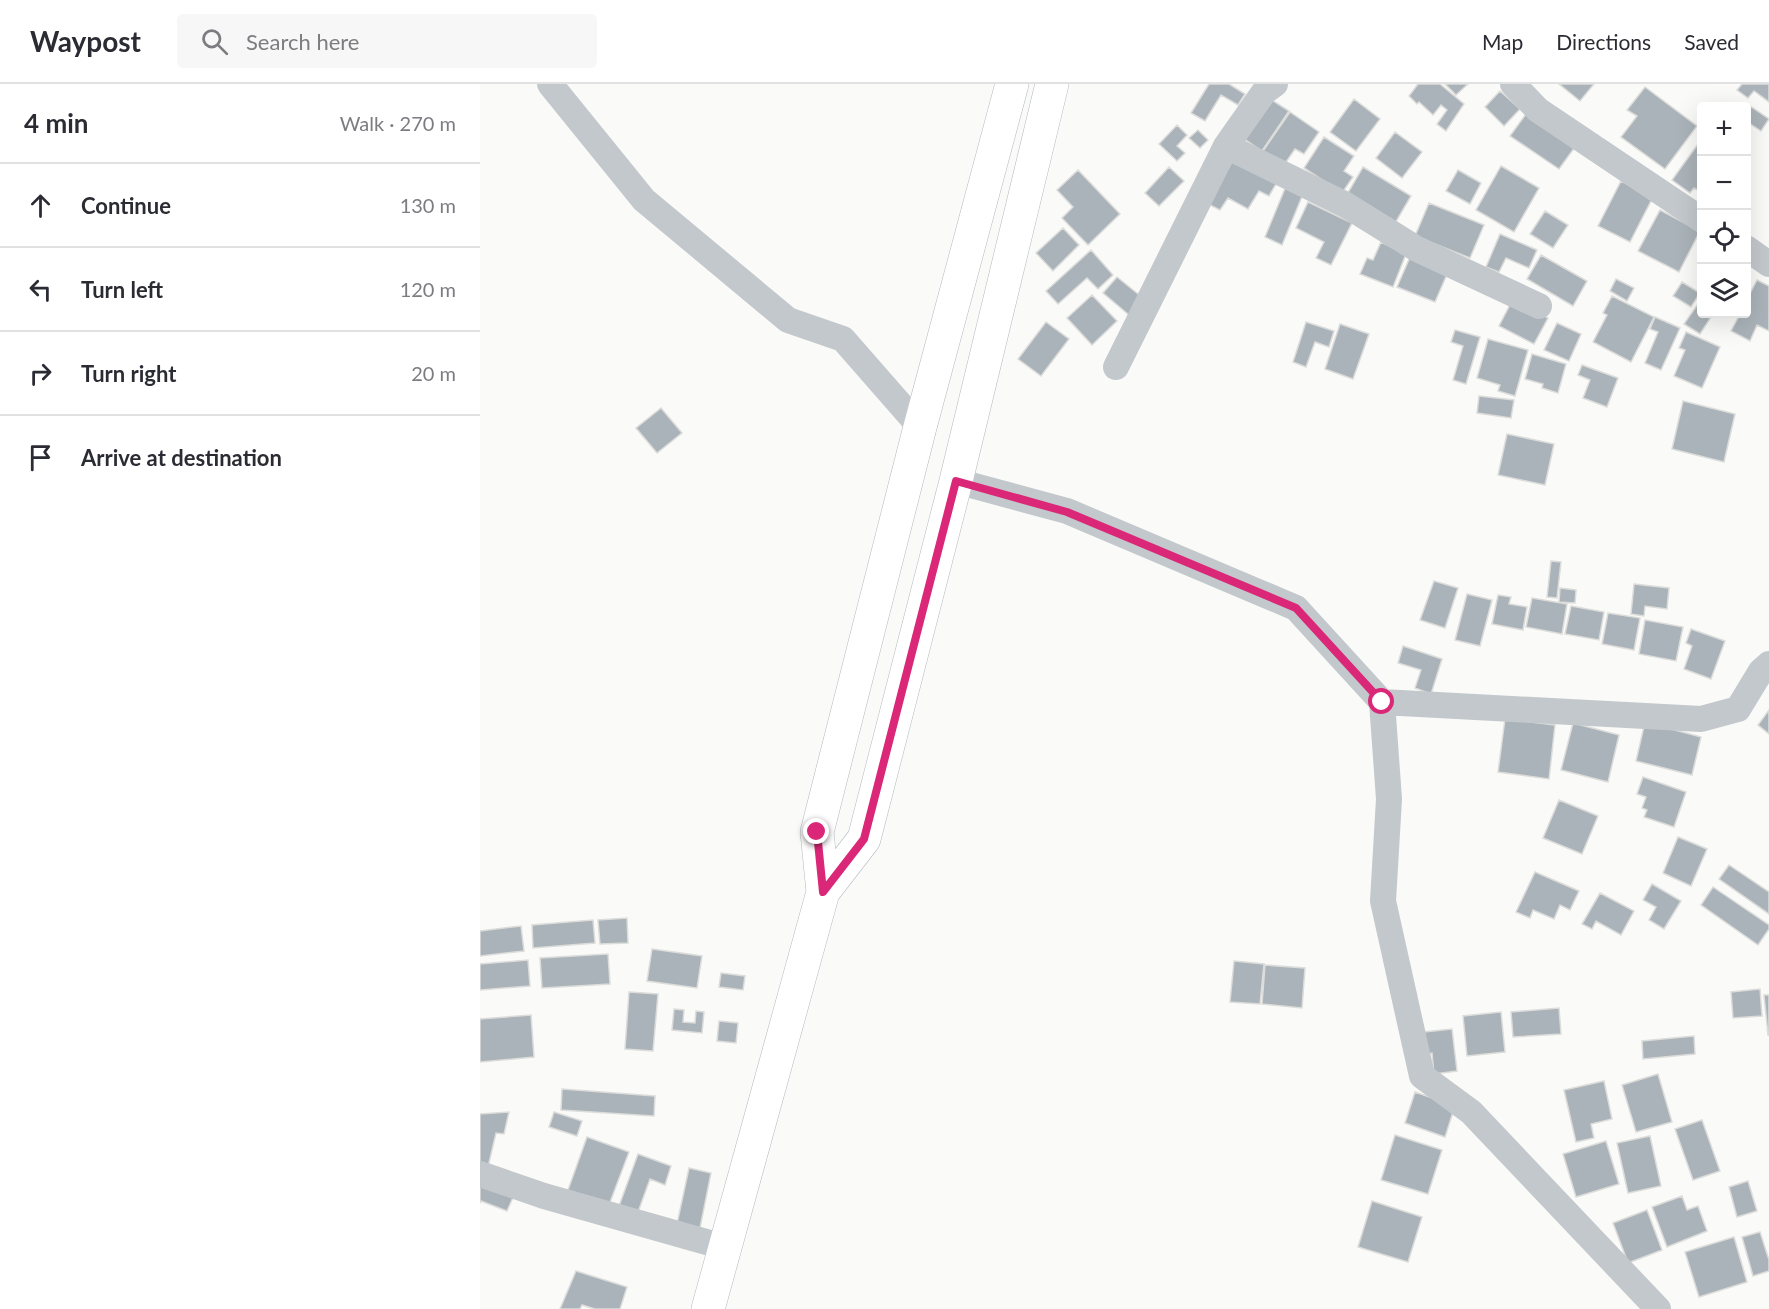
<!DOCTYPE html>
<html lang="en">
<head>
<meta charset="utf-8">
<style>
  body { margin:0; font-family:Lato,sans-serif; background:#f7f7f7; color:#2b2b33 }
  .controls { position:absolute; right:18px; top:18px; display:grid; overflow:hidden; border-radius:6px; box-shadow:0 6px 24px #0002 }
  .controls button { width:54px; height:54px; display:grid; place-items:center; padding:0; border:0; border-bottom:2px solid #e1e1e2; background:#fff; color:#2b2b33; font:30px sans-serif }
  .stop { position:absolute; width:18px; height:18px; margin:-14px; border:4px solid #db2777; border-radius:50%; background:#fff }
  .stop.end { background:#db2777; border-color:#fff; box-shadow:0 2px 6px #0008 }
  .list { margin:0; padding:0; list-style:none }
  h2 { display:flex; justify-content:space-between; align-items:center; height:78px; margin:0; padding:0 24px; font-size:26px }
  h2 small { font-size:20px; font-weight:400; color:#7c7c81 }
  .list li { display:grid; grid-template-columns:39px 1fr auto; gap:18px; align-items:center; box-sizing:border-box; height:84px; padding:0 24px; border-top:2px solid #e1e1e2 }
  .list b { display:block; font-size:22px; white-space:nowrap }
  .list em { font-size:20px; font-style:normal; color:#7c7c81 }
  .icon { flex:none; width:33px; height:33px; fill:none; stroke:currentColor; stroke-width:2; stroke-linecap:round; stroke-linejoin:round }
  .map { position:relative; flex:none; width:1289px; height:1225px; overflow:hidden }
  header { display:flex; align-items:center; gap:36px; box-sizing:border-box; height:84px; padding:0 30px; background:#fff; border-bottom:2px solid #e1e1e2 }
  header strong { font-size:28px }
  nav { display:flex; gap:33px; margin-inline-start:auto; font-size:21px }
  .search { width:420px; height:54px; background:#f7f7f7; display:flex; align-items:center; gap:15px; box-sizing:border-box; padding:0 21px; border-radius:6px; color:#7c7c81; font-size:22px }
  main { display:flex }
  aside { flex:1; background:#fff }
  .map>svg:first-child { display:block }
</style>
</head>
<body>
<header>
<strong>Waypost</strong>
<div class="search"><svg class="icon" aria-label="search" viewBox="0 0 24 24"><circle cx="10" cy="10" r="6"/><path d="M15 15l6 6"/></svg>Search here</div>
<nav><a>Map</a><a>Directions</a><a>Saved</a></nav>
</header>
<main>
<aside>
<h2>4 min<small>Walk · 270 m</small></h2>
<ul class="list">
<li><svg class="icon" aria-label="ahead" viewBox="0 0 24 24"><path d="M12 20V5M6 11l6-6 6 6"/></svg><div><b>Continue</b></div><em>130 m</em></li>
<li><svg class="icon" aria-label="left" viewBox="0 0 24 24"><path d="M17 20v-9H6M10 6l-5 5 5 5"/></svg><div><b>Turn left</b></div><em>120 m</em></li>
<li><svg class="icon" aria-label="right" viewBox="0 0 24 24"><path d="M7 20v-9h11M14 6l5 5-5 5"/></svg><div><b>Turn right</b></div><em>20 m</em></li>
<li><svg class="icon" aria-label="arrive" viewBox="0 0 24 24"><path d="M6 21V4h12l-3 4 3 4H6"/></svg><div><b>Arrive at destination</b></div></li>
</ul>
</aside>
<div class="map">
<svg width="1289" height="1225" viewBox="0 0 1289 1225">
  <rect width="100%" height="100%" fill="#fafaf8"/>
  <!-- building -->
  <path fill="#aab3b9" stroke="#dcdcda" stroke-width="1.5" d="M729 0H749L765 10 758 21 741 11 725 37 711 29Z
    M938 0H960L984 20 966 47 957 40 967 26 961 21 953 31 939 18 937 20 929 12Z
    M965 0H988L976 11Z
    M1079 0H1114L1100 17Z
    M1262 0H1289V18L1274 7 1268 14 1257 6Z
    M1165 3 1217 42 1185 85 1141 53 1157 32 1147 26Z
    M1020 7 1040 25 1024 42 1005 23Z
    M784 11 809 27 782 67 757 50Z
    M874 15 900 35 876 67 850 48Z
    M1270 22 1289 35 1281 47 1266 37V26Z
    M810 28 839 48 824 70 815 65 804 81 783 67Z
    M1046 30 1095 63 1079 85 1030 52Z
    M697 41 707 51 697 62 705 69 697 77 679 60Z
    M718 46 728 56 720 64 709 54Z
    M915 48 942 68 922 94 896 74Z
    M844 53 874 72 864 87 873 93 862 109 824 84Z
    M1218 60 1222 62V109L1214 104 1210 109 1192 96Z
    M753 76 796 100 789 112 779 107 768 125 748 114 740 126 728 120Z
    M1021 82 1059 104 1034 148 996 126Z
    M689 83 704 97 679 122 665 109Z
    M883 83 931 112 914 141 866 112Z
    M598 86 640 130 608 161 582 134 593 123 577 106Z
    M978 86 1001 99 990 120 966 107Z
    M1141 97 1173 113 1150 158 1118 142Z
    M806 102 823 110 802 161 785 153Z
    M828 118 872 139 851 181 836 174 844 158 816 144Z
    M949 119 1004 141 990 174 935 152Z
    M1180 126 1220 147 1199 188 1158 167Z
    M1065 127 1088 141 1073 164 1050 150Z
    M583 144 599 161 573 187 556 169Z
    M1020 150 1057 166 1049 184 1026 174 1019 188 1006 183Z
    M901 158 926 170 913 203 880 190 887 174 893 176Z
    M611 166 633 191 618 205 607 194 578 220 566 207Z
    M1061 171 1107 197 1093 222 1047 195Z
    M930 173 968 188 955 218 917 203Z
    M637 193 663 214 649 231 623 209Z
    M1136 195 1154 204 1147 217 1130 207Z
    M1277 196 1289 202V247L1277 241 1270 257 1251 247 1260 230H1266V217Z
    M1202 198 1220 209 1211 223 1193 212Z
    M612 211 637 237 612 261 587 234Z
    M1132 212 1174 233 1151 278 1113 258 1127 231 1123 229Z
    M1033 215 1068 234 1054 260 1019 242Z
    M1220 217 1222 218V230H1233L1220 250 1204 240Z
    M1175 233 1200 244 1181 286 1165 279 1178 248 1170 245Z
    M566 238 589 255 561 292 538 275Z
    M826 238 854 247 849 263 835 258 826 283 813 278Z
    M1077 239 1101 250 1089 277 1064 266Z
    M860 240 889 250 873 295 845 285Z
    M975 246 1000 253 986 300 973 296 983 262 971 258Z
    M1206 248 1240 263 1222 304 1194 292 1205 266 1199 264Z
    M1008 255 1048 266 1035 312 1018 307 1020 301 997 294Z
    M1052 270 1086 280 1078 309 1062 304 1063 300 1045 295Z
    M1102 281 1138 294 1127 323 1103 314 1110 296 1098 291Z
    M999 312 1034 316 1031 334 997 329Z
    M1203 317 1255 330 1244 378 1192 365Z
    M181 324 202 349 177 369 156 344Z
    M1027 350 1074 360 1065 401 1018 391Z
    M1071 477 1081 478 1077 514 1067 513Z
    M954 497 978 504 965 544 940 536Z
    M1154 500 1189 504 1187 525 1165 522 1164 532 1151 530Z
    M1080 504 1096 506 1095 519 1079 518Z
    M987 510 1012 516 1000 562 975 556Z
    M1018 511 1031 513 1029 520 1047 523 1043 546 1012 540Z
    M1052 514 1087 520 1082 550 1046 543Z
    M1091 522 1124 528 1119 556 1085 550Z
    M1128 529 1160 534 1154 566 1122 560Z
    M1165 536 1203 543 1196 577 1159 570Z
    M1211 545 1245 557 1231 595 1204 585 1212 562 1206 559Z
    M923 562 962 575 951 610 935 604 941 586 918 579Z
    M1289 626V650L1278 641Z
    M1025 635 1075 641 1069 695 1018 688Z
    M1165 638 1221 653 1212 691 1156 677Z
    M1093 639 1139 651 1128 698 1081 686Z
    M1163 693 1206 708 1194 743 1164 733 1167 726 1162 724 1166 713 1157 710Z
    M1079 716 1118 732 1102 770 1063 754Z
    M1198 753 1227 765 1211 802 1183 789Z
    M1249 781 1289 808V830L1239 795Z
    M1055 788 1099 807 1090 826 1080 821 1074 835 1053 826 1050 834 1036 828Z
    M1172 800 1201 817 1184 845 1169 836 1176 823 1163 816Z
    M1233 803 1289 841V845L1278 861 1221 821Z
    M1120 809 1154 827 1141 851 1116 837 1112 845 1102 840Z
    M147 834 148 859 120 860 118 836Z
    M113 836 115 859 53 864 52 841Z
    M41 842 44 867 0 872V847Z
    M172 865 222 872 217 904 167 897Z
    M128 870 130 900 62 904 60 874Z
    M48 876 50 902 0 906V880Z
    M754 877 784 880 780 920 750 918Z
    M785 881 825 884 822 924 782 920Z
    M241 889 265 892 263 906 239 903Z
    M1280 905 1282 932 1253 934 1251 908Z
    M149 908 178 910 173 967 145 965Z
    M1284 911H1289V951H1288Z
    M1079 924 1081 950 1033 953 1031 928Z
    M194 925 204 926 203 938 215 939 216 927 224 928 222 949 192 946Z
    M1021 928 1025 968 987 972 983 932Z
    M51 931 54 973 0 978V935Z
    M239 937 258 939 256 959 237 957Z
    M972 945 977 987 954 990 952 969 946 970 944 948Z
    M1214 952 1215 970 1163 975 1162 957Z
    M1178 990 1192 1038 1156 1048 1142 1001Z
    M1124 997 1132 1035 1111 1040 1114 1054 1096 1058 1084 1006Z
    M82 1005 175 1012 174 1032 81 1026Z
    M935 1008 975 1022 965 1053 925 1039Z
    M29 1028 24 1050 16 1049 8 1083 0 1081V1030Z
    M74 1028 102 1037 97 1052 69 1043Z
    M1222 1036 1240 1087 1213 1096 1195 1045Z
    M915 1051 962 1066 948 1110 901 1096Z
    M1170 1052 1181 1102 1148 1109 1137 1059Z
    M107 1053 149 1068 129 1121 88 1106Z
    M1126 1057 1139 1100 1096 1113 1083 1070Z
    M158 1070 191 1082 185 1101 170 1095 158 1128 139 1122Z
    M209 1084 231 1089 220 1144 197 1140Z
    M1268 1097 1277 1127 1257 1133 1249 1103Z
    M0 1099 35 1109 27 1127 1 1117 0 1119Z
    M1202 1112 1207 1126 1218 1122 1227 1147 1187 1163 1172 1123Z
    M892 1117 942 1133 928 1178 878 1163Z
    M1167 1126 1182 1166 1148 1179 1133 1139Z
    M1280 1148 1289 1176V1187L1273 1192 1262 1153Z
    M1254 1153 1267 1198 1219 1213 1205 1168Z
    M96 1187 147 1203 140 1225H115L102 1221 100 1225H80Z"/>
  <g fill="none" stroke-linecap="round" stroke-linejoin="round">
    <!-- secondary casing -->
    <g stroke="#b3babf" stroke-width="34">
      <path id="secondary" d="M343 808 384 755 476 397 572 0
        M228 1225 343 808 337 748 440 343 532 0"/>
    </g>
    <!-- street -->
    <path stroke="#c3c8cc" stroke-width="26" d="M70 0 164 116 308 236 363 255 440 343
      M1033 0 1058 26 1222 136
      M746 62 866 121 937 165 1059 222
      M1266 164 1289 180
      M636 283 746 62 784 8 795 0
      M476 397 587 427 816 524 902 618 909 715 903 817 942 992 991 1028 1178 1225
      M902 618 1221 635 1258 625 1281 587 1289 580
      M0 1090 64 1112 244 1163"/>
    <!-- secondary -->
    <use href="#secondary" stroke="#fff" stroke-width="33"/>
  </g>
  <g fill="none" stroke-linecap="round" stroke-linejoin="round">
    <!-- route -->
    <path stroke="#db2777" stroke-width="8" d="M337 748 343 808 384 755 476 397 587 428 816 524 902 618"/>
  </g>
</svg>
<div class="controls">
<button>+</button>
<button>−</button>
<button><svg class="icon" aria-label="locate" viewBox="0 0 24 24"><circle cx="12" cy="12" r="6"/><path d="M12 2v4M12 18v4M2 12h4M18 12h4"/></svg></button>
<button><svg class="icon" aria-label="layers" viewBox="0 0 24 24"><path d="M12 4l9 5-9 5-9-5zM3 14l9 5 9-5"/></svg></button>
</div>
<div class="stop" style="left:902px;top:618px"></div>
<div class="stop end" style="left:337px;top:748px"></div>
</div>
</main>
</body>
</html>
